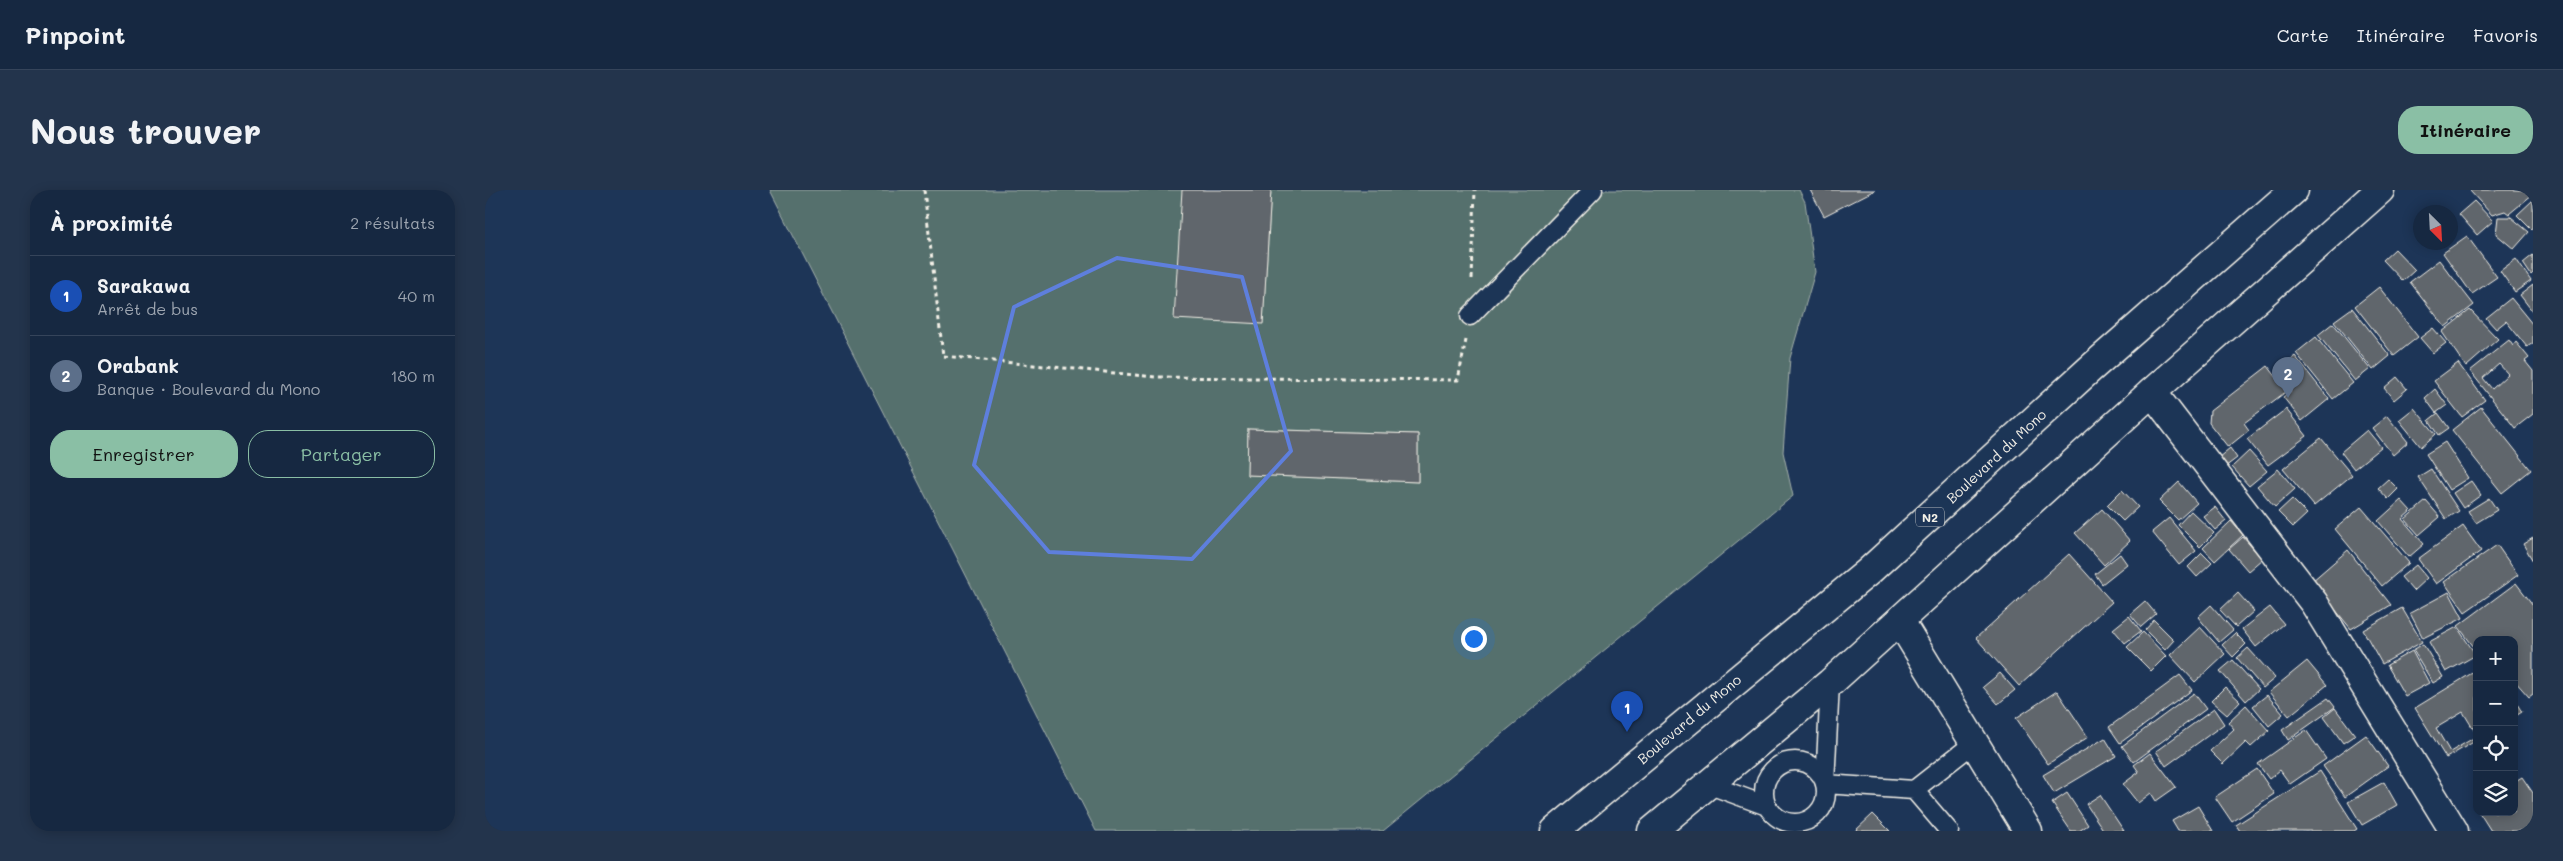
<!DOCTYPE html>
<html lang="fr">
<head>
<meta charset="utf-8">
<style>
  body { margin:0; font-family:Mali,sans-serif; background:#23344c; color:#f1f3f6 }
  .controls { position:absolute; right:15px; bottom:15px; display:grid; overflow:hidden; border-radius:10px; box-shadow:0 2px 12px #0003 }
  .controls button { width:45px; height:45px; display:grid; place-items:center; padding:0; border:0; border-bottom:1px solid #35445a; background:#162841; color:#f1f3f6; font:25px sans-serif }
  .compass { position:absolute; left:1928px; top:15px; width:45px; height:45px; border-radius:50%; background:#162841; box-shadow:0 2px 12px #0003; rotate:156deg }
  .you { position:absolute; left:988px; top:448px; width:18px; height:18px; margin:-12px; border:4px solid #fff; border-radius:50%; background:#1a73e8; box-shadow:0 0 0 8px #1a73e833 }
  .badge { display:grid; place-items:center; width:32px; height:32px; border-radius:50%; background:#8abfa5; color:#fff; font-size:16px; font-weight:700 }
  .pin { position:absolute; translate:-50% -41px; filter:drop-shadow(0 1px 2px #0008) }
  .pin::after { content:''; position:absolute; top:26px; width:18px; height:15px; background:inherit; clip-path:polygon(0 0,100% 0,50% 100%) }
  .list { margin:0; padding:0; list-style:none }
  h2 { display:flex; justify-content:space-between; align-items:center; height:65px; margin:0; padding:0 20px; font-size:21px }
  h2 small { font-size:16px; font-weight:400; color:#9ea6b1 }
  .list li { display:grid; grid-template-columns:32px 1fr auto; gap:15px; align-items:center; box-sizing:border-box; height:80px; padding:0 20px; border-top:1px solid #35445a }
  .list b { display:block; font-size:19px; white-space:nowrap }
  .list p { margin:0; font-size:16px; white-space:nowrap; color:#9ea6b1 }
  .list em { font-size:16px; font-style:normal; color:#9ea6b1 }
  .actions { display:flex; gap:10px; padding:15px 20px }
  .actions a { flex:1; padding:11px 0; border:1px solid #8abfa5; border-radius:20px; text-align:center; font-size:18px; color:#8abfa5 }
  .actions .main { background:#8abfa5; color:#111 }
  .icon { flex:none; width:28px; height:28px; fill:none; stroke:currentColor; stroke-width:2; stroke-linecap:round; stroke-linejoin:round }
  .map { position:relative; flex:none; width:2048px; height:641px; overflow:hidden; border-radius:20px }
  header { display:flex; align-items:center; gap:30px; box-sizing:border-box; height:70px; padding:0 25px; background:#162841; border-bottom:1px solid #35445a }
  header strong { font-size:24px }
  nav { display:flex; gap:28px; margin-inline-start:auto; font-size:18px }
  .intro { display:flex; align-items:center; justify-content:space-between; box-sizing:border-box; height:120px; padding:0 30px }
  h1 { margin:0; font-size:35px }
  .button { padding:12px 22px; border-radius:20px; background:#8abfa5; color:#111; font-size:18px; font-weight:700 }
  main { display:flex; gap:30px; padding:0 30px }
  aside { flex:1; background:#162841; border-radius:20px; box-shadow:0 2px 12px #0003 }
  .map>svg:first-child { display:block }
</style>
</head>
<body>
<header>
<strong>Pinpoint</strong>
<nav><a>Carte</a><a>Itinéraire</a><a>Favoris</a></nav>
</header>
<div class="intro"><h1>Nous trouver</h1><a class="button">Itinéraire</a></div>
<main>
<aside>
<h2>À proximité<small>2 résultats</small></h2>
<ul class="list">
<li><span class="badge" style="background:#1a4fb4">1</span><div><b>Sarakawa</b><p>Arrêt de bus</p></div><em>40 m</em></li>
<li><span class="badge" style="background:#5c6f8a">2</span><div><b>Orabank</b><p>Banque · Boulevard du Mono</p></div><em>180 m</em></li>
</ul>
<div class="actions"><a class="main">Enregistrer</a><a>Partager</a></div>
</aside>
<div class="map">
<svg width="2048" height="641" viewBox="0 0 2048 641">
  <rect width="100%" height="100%" fill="#1d3557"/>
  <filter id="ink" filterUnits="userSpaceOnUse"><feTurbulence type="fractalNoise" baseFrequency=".02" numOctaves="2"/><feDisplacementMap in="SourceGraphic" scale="10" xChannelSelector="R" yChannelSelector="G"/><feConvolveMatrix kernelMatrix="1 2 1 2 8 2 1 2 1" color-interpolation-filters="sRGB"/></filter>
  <g filter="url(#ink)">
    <!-- green -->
    <path fill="#546f6d" stroke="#a4b0aa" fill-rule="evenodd" d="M285 0H697L778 133 786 0H1314L1320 12 1330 82 1305 168 1298 262 1308 306 898 641H611ZM763 239 933 244V292L762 285Z"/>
    <!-- building -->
    <path fill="#61666c" stroke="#f4f1e8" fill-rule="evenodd" d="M697 0H786L778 134 689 129Z
      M1325 0H1390L1339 26Z
      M1986 0H2048V4L2024 24 2020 21 2007 25 1985 1Z
      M2048 10V38L2047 40 2032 25Z
      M1989 11 2008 31 1992 45 1974 24Z
      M2013 27H2026L2044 42 2029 59 2011 44Z
      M1982 46 2012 87 1987 104 1958 63Z
      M1910 59 1930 80 1918 91 1898 70Z
      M2048 65V83L2046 85 2038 73Z
      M2031 69 2046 91 2030 102 2015 81Z
      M1954 70 1989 115 1960 137 1925 92Z
      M2048 95V122L2035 105Z
      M1894 97 1933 147 1909 166 1870 116Z
      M2026 108 2048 135V153L2042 157 2021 131 2011 139 2001 128Z
      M1867 118 1905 166 1888 180 1849 131Z
      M1985 120 2013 149 1981 177 1957 142Z
      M1848 133 1885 179 1870 191 1833 145Z
      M1948 138 1961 153 1948 163 1935 148Z
      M1831 147 1868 193 1848 209 1811 163Z
      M2024 150 2028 156 2031 152 2044 168 2040 171 2048 181V224L2030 238 1985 181ZM2014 174 2023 184 2007 199 1998 188Z
      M1810 166 1844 209 1817 231 1798 207 1806 201 1791 181Z
      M1973 173 2000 210 1977 227 1949 191Z
      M1783 176 1802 201 1759 233 1764 240 1743 257 1724 233 1725 221Z
      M1912 187 1922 199 1909 210 1899 198Z
      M1950 199 1962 215 1951 223 1940 208Z
      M1996 217 2046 280 2017 303 1967 240Z
      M1929 218 1951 244 1936 257 1914 230Z
      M1801 219 1822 246 1783 275 1762 249Z
      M1953 223 1964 238 1954 245 1944 230Z
      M1902 226 1923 252 1908 265 1887 238Z
      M763 239 933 244V292L762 285Z
      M1882 240 1896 257 1869 279 1856 262Z
      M1836 248 1867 285 1829 316 1798 279Z
      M1960 252 1983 288 1964 300 1941 264Z
      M1745 258 1752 268 1740 277 1733 268Z
      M1764 261 1782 281 1764 296 1747 277Z
      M1793 279 1810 299 1790 317 1772 296Z
      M1946 279 1974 321 1961 329 1933 287Z
      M1903 289 1913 299 1903 309 1893 298Z
      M1986 291 1996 305 1978 318 1968 303Z
      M1694 292 1712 313 1693 330 1674 311Z
      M1637 300 1653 317 1638 331 1622 315Z
      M2004 308 2012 320 1991 333 1983 321Z
      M1807 309 1822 324 1808 337 1793 322Z
      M1916 310 1926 321 1917 329 1939 354 1924 367 1893 331Z
      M1941 311 1955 327 1934 345 1920 329Z
      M1730 317 1741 331 1730 340 1718 326Z
      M1876 317 1924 373 1897 396 1850 339Z
      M1617 319 1645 351 1619 375 1590 343Z
      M1706 321 1729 343 1715 357 1693 335Z
      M1684 328 1711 361 1694 375 1667 342Z
      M1746 331 1758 345 1730 371 1718 358Z
      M1978 336 1996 361 1951 394 1933 369Z
      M1758 347 1777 369 1763 381 1744 359Z
      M2048 348V371L2038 354Z
      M2012 355 2033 385 1980 422 1959 392Z
      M1863 360 1906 415 1866 439 1827 391Z
      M1717 363 1727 373 1712 387 1703 377Z
      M1584 364 1627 412 1534 496 1491 448Z
      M1635 364 1642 374 1617 394 1610 384Z
      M1931 375 1942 388 1928 401 1916 387Z
      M2031 393 2048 415V504L2044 507 2029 490V450H1992V461L1973 436Z
      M1964 402 1978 428 1938 448 1925 423Z
      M1753 403 1769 421 1751 437 1735 420Z
      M1660 411 1671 424 1656 437 1645 424Z
      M1726 415 1748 440 1734 452 1713 427Z
      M1785 417 1799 434 1771 457 1757 439Z
      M1917 418 1937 452 1897 474 1878 440Z
      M1644 426 1656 441 1640 453 1628 439Z
      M1669 430 1689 450 1680 460 1660 440Z
      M1715 437 1740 464 1710 492 1685 465Z
      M1972 437 1991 465 1961 482 1944 452Z
      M1658 442 1681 466 1666 481 1642 457Z
      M1750 443 1761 454 1748 467 1737 455Z
      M1938 454 1958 487 1948 493 1928 460Z
      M1763 458 1790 488 1778 498 1752 468Z
      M1927 461 1944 493 1920 506 1902 475Z
      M1748 470 1774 499 1761 511 1735 481Z
      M1822 471 1842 495 1804 526 1784 502Z
      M1992 480V545L1978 522 1951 538 1965 562 1992 546V550L1961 568 1930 518Z
      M1515 483 1530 500 1513 514 1498 497Z
      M1695 485 1707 500 1635 553 1624 537Z
      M1740 497 1755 511 1742 525 1726 511Z
      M1572 501 1603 547 1563 574 1531 528Z
      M1709 503 1721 519 1649 572 1637 556Z
      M1782 505 1798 524 1784 536 1768 516Z
      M1843 508 1850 517 1803 550 1797 540Z
      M2029 509 2037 522 2029 527Z
      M1761 515 1784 541 1766 557 1761 552 1738 574 1725 561 1749 539 1743 532Z
      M1850 518 1870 545 1858 553 1839 527Z
      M1729 519 1739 534 1681 576 1671 561Z
      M1821 540 1841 569 1805 594 1795 580 1784 589 1773 574Z
      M1881 545 1903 576 1860 607 1838 576Z
      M1620 548 1631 566 1569 603 1558 585Z
      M1665 563 1691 597 1671 611 1666 603 1653 613 1638 594 1654 582 1649 575Z
      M1772 579 1789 604 1747 632 1730 607Z
      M1835 581 1872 639 1869 641H1755L1751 635Z
      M2037 587 2048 603V641H2006L1994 622H2029V592Z
      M1899 592 1912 615 1877 635 1863 612Z
      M1582 603 1603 635 1594 641H1586L1567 613Z
      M1615 605 1639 641H1619L1601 614Z
      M1713 616 1728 641H1693L1687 631Z
      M1388 624 1405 641H1370Z"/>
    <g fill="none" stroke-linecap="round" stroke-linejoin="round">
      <!-- service casing -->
      <g stroke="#f4f1e8" stroke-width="21">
        <path id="service" d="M985 126 1108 0
          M1345 493 1340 594 1429 600 1464 641
          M1279 602a31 31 0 1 1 62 0a31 31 0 1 1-62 0Z
          M1222 594 1282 616
          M1429 600 1489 553"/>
      </g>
      <!-- minor casing -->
      <g stroke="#f4f1e8" stroke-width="31">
        <path id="minor" d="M1667 202 1829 413 1969 641"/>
      </g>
      <!-- tertiary casing -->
      <g stroke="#f4f1e8" stroke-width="31">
        <path id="tertiary" d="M1415 431 1543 641"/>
      </g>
      <!-- trunk casing -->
      <g stroke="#f4f1e8" stroke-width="31">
        <path id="trunk" d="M1070 641 1383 382 1605 179 1809 0
          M1167 641 1345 493 1667 202 1895 0"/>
      </g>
      <!-- path -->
      <path stroke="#f4f1e8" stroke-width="3" stroke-dasharray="4 4" stroke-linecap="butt" d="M439 0 458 166 670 187 973 190 981 150
        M987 89 990 0"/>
      <!-- service -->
      <use href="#service" stroke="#1d3557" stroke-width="18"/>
      <!-- minor -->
      <use href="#minor" stroke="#1d3557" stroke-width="28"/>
      <!-- tertiary -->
      <use href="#tertiary" stroke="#1d3557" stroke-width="28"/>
      <!-- trunk -->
      <use href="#trunk" stroke="#1d3557" stroke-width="28"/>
    </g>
  </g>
  <!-- marked area -->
  <path fill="none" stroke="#5e7fdd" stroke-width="4" stroke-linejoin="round" d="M632 68 757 87 806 261 707 369 564 362 489 275 529 117Z"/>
  <g text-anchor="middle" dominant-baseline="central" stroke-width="4" stroke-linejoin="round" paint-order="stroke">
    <!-- shield labels -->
    <rect fill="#1d3557" stroke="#b4b9bc" stroke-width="1" x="1431" y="317.5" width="28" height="19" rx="4"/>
    <g font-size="12" font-weight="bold" fill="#f4f1e8">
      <text x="1445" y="327">N2</text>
    </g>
    <!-- street labels -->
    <g font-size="14" fill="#f4f1e8" stroke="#1d3557">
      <text transform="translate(1511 266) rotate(-43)">Boulevard du Mono</text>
      <text transform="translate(1204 529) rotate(-40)">Boulevard du Mono</text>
    </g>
  </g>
</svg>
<div class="controls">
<button>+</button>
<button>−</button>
<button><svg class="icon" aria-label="locate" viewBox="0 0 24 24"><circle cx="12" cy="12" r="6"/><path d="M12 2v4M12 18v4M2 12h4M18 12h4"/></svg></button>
<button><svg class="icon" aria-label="layers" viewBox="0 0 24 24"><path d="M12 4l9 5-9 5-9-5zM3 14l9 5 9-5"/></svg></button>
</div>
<svg class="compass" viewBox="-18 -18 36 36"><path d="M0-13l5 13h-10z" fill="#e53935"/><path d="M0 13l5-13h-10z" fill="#9ea6b1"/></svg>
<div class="you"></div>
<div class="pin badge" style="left:1142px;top:542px;background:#1a4fb4">1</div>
<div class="pin badge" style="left:1803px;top:208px;background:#5c6f8a">2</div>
</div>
</main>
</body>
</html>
